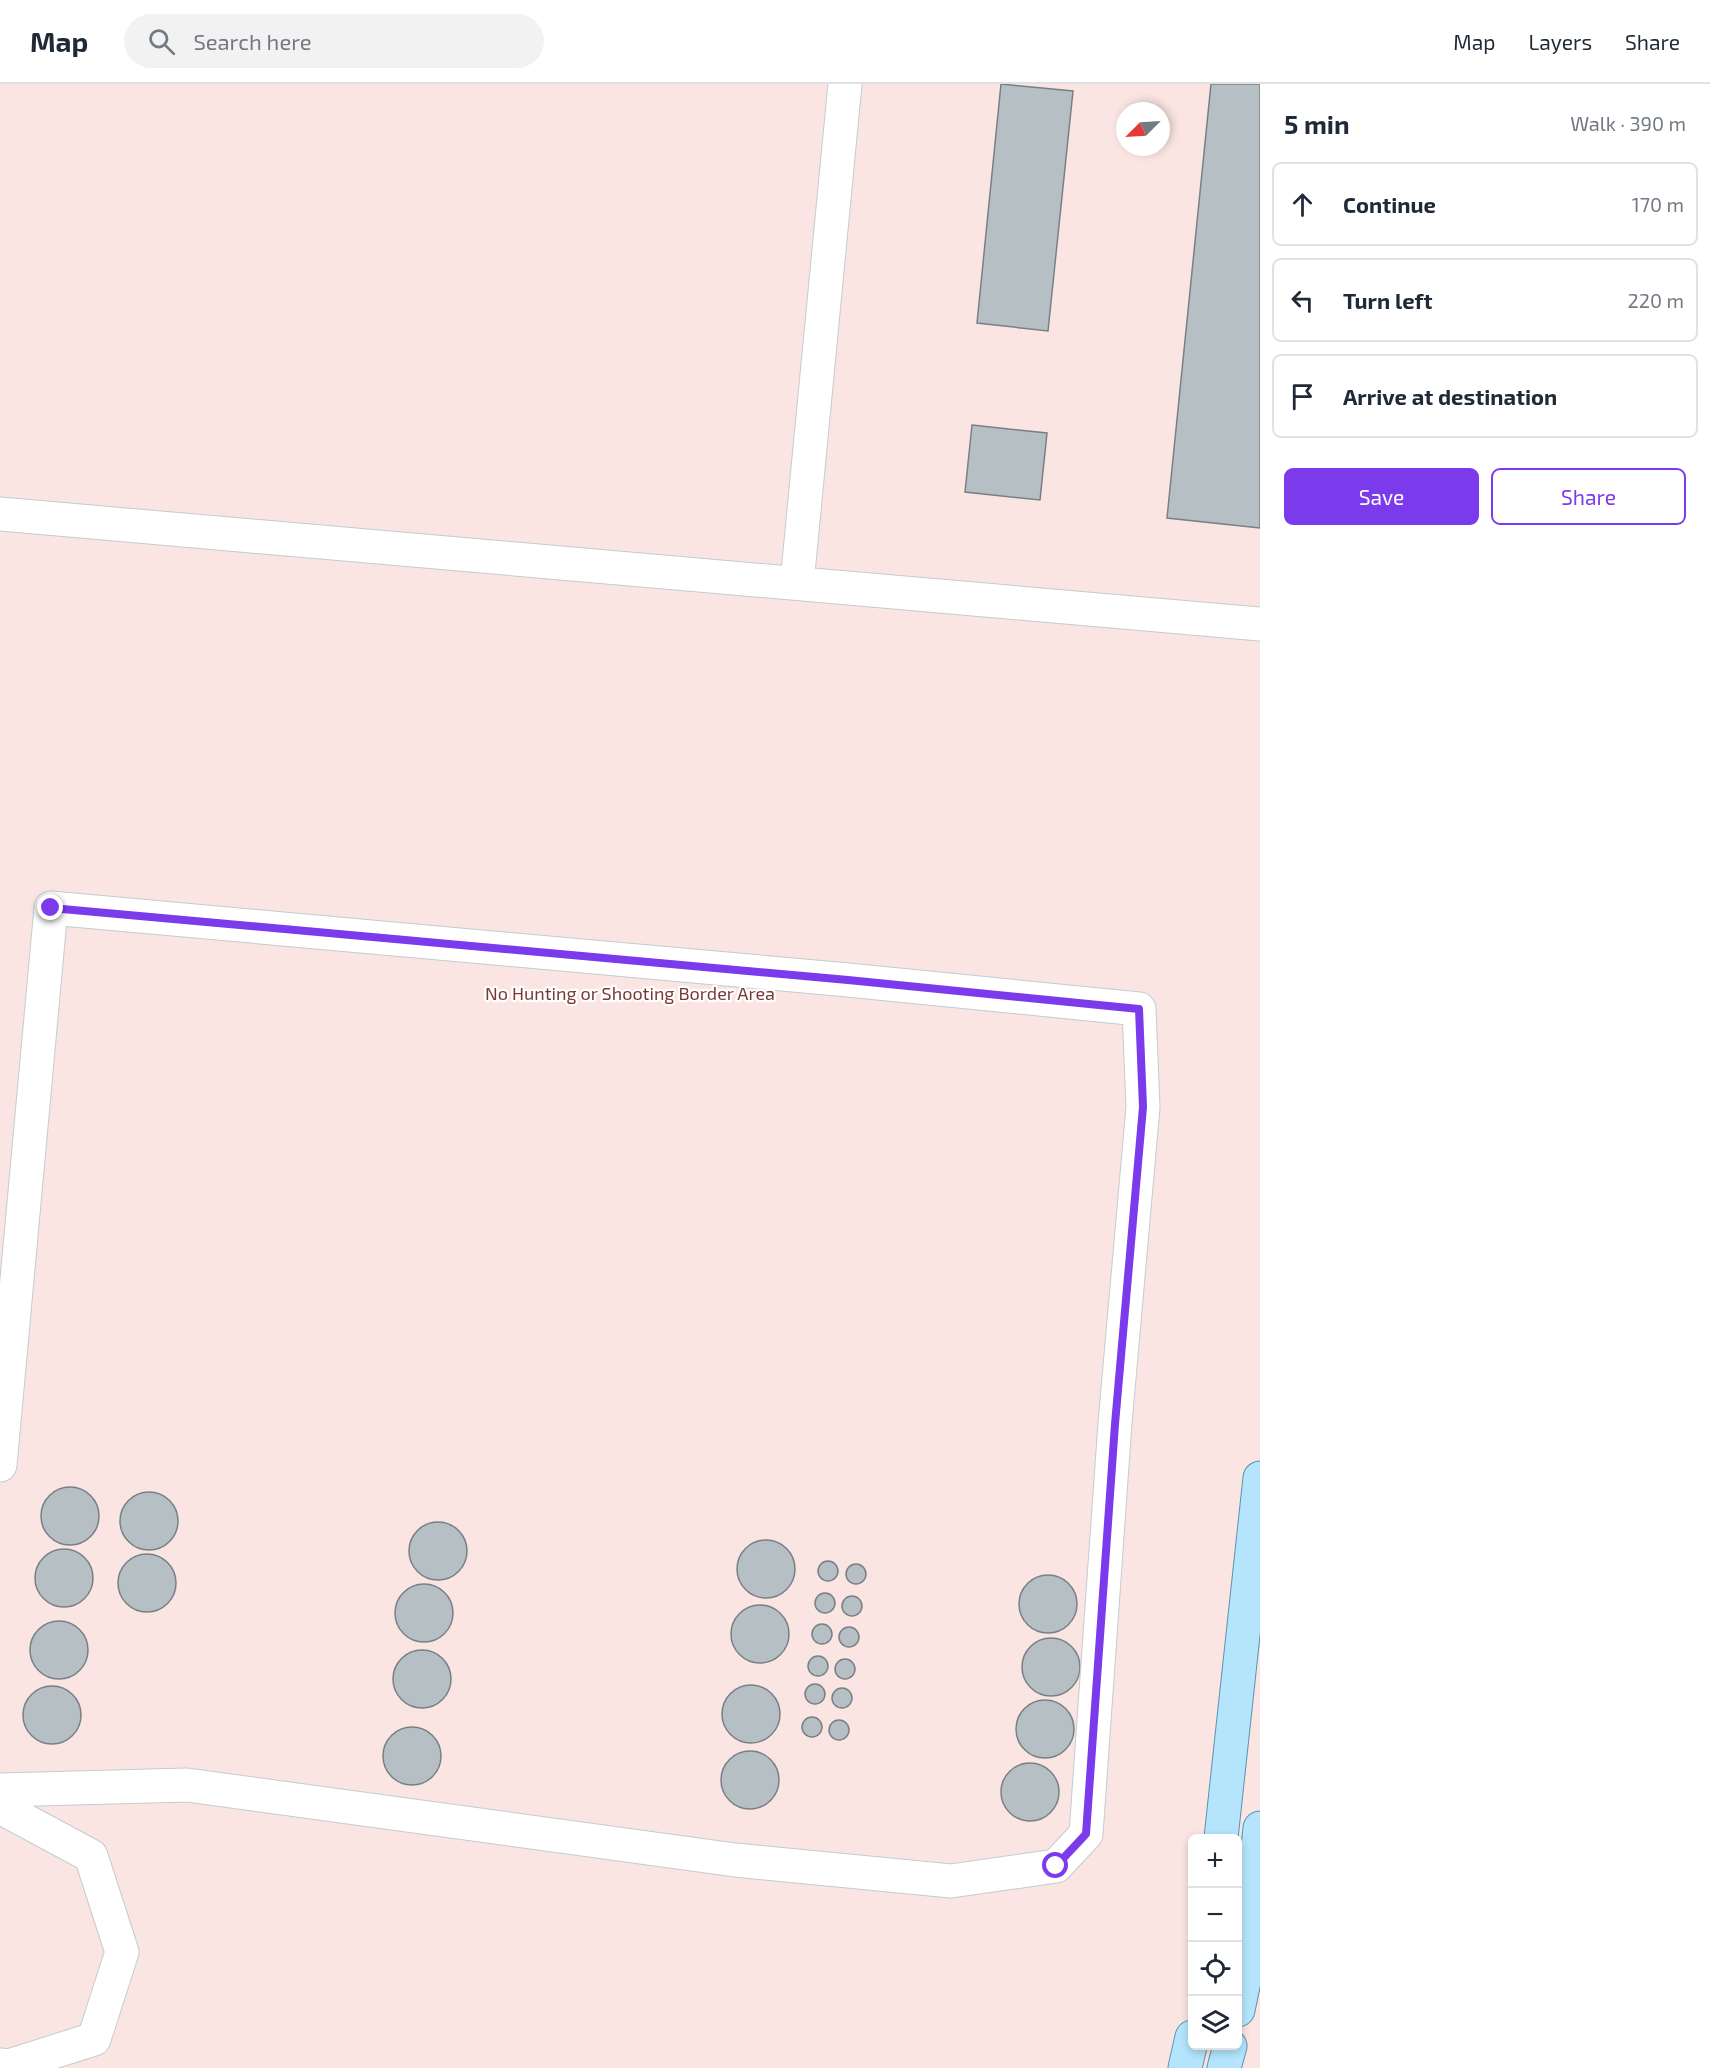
<!DOCTYPE html>
<html lang="en">
<head>
<meta charset="utf-8">
<style>
  body { margin:0; font-family:"Exo 2",sans-serif; background:#f2f2f3; color:#1f2937 }
  .controls { position:absolute; right:18px; bottom:18px; display:grid; overflow:hidden; border-radius:9px; box-shadow:0 3px 9px #0003 }
  .controls button { width:54px; height:54px; display:grid; place-items:center; padding:0; border:0; border-bottom:2px solid #e0e1e3; background:#fff; color:#1f2937; font:30px sans-serif }
  .compass { position:absolute; left:1116px; top:18px; width:54px; height:54px; border-radius:50%; background:#fff; box-shadow:0 3px 9px #0003; rotate:246deg }
  .stop { position:absolute; width:18px; height:18px; margin:-14px; border:4px solid #7c3aed; border-radius:50%; background:#fff }
  .stop.end { background:#7c3aed; border-color:#fff; box-shadow:0 2px 6px #0008 }
  .list { margin:0; padding:0; list-style:none }
  h2 { display:flex; justify-content:space-between; align-items:center; height:78px; margin:0; padding:0 24px; font-size:26px }
  h2 small { font-size:20px; font-weight:400; color:#747a83 }
  .list li { display:grid; grid-template-columns:39px 1fr auto; gap:18px; align-items:center; box-sizing:border-box; height:84px; margin:0 12px 12px; padding:0 12px; border:2px solid #e0e1e3; border-radius:9px }
  .list b { display:block; font-size:22px; white-space:nowrap }
  .list em { font-size:20px; font-style:normal; color:#747a83 }
  .actions { display:flex; gap:12px; padding:18px 24px }
  .actions a { flex:1; padding:14px 0; border:2px solid #7c3aed; border-radius:9px; text-align:center; font-size:21px; color:#7c3aed }
  .actions .main { background:#7c3aed; color:#fff }
  .icon { flex:none; width:33px; height:33px; fill:none; stroke:currentColor; stroke-width:2; stroke-linecap:round; stroke-linejoin:round }
  .map { position:relative; flex:none; width:1260px; height:1984px; overflow:hidden }
  header { display:flex; align-items:center; gap:36px; box-sizing:border-box; height:84px; padding:0 30px; background:#fff; border-bottom:2px solid #e0e1e3 }
  header strong { font-size:28px }
  nav { display:flex; gap:33px; margin-inline-start:auto; font-size:21px }
  .search { width:420px; height:54px; background:#f2f2f3; display:flex; align-items:center; gap:15px; box-sizing:border-box; padding:0 21px; border-radius:33px; color:#747a83; font-size:22px }
  main { display:flex }
  aside { flex:1; background:#fff }
  .map>svg:first-child { display:block }
</style>
</head>
<body>
<header>
<strong>Map</strong>
<div class="search"><svg class="icon" aria-label="search" viewBox="0 0 24 24"><circle cx="10" cy="10" r="6"/><path d="M15 15l6 6"/></svg>Search here</div>
<nav><a>Map</a><a>Layers</a><a>Share</a></nav>
</header>
<main>
<div class="map">
<svg width="1260" height="1984" viewBox="0 0 1260 1984">
  <rect width="100%" height="100%" fill="#f3fafe"/>
  <!-- green -->
  <path fill="#fae5e2" fill-rule="evenodd" d="M0 0H1260V1984H0ZM1125 27H1161V63H1125ZM1192 1754H1238V1962H1192Z"/>
  <!-- building -->
  <path fill="#b6bfc4" stroke="#788085" stroke-width="1.5" d="M1001 0 1073 7 1048 247 977 239Z
    M1211 0H1260V444L1167 434Z
    M972 341 1047 349 1040 416 965 408Z
    M41 1432a29 29 0 1 1 58 0a29 29 0 1 1-58 0Z
    M120 1437a29 29 0 1 1 58 0a29 29 0 1 1-58 0Z
    M409 1467a29 29 0 1 1 58 0a29 29 0 1 1-58 0Z
    M737 1485a29 29 0 1 1 58 0a29 29 0 1 1-58 0Z
    M35 1494a29 29 0 1 1 58 0a29 29 0 1 1-58 0Z
    M118 1499a29 29 0 1 1 58 0a29 29 0 1 1-58 0Z
    M818 1487a10 10 0 1 1 20 0a10 10 0 1 1-20 0Z
    M846 1490a10 10 0 1 1 20 0a10 10 0 1 1-20 0Z
    M1019 1520a29 29 0 1 1 58 0a29 29 0 1 1-58 0Z
    M395 1529a29 29 0 1 1 58 0a29 29 0 1 1-58 0Z
    M815 1519a10 10 0 1 1 20 0a10 10 0 1 1-20 0Z
    M842 1522a10 10 0 1 1 20 0a10 10 0 1 1-20 0Z
    M731 1550a29 29 0 1 1 58 0a29 29 0 1 1-58 0Z
    M30 1566a29 29 0 1 1 58 0a29 29 0 1 1-58 0Z
    M812 1550a10 10 0 1 1 20 0a10 10 0 1 1-20 0Z
    M839 1553a10 10 0 1 1 20 0a10 10 0 1 1-20 0Z
    M1022 1583a29 29 0 1 1 58 0a29 29 0 1 1-58 0Z
    M393 1595a29 29 0 1 1 58 0a29 29 0 1 1-58 0Z
    M808 1582a10 10 0 1 1 20 0a10 10 0 1 1-20 0Z
    M835 1585a10 10 0 1 1 20 0a10 10 0 1 1-20 0Z
    M805 1610a10 10 0 1 1 20 0a10 10 0 1 1-20 0Z
    M722 1630a29 29 0 1 1 58 0a29 29 0 1 1-58 0Z
    M23 1631a29 29 0 1 1 58 0a29 29 0 1 1-58 0Z
    M832 1614a10 10 0 1 1 20 0a10 10 0 1 1-20 0Z
    M1016 1645a29 29 0 1 1 58 0a29 29 0 1 1-58 0Z
    M802 1643a10 10 0 1 1 20 0a10 10 0 1 1-20 0Z
    M829 1646a10 10 0 1 1 20 0a10 10 0 1 1-20 0Z
    M383 1672a29 29 0 1 1 58 0a29 29 0 1 1-58 0Z
    M721 1696a29 29 0 1 1 58 0a29 29 0 1 1-58 0Z
    M1001 1708a29 29 0 1 1 58 0a29 29 0 1 1-58 0Z"/>
  <g fill="none" stroke-linecap="round" stroke-linejoin="round">
    <!-- minor casing -->
    <g stroke="#c3ccd1" stroke-width="35">
      <path id="minor" d="M0 430 1260 540
        M797 499 845 0
        M0 1381 51 824 848 896 1139 925 1143 1023 1115 1339 1086 1750 1056 1782 951 1797 735 1776 187 1701 0 1706
        M0 1723 91 1772 122 1868 94 1955 9 1982 0 1981"/>
    </g>
    <!-- major casing -->
    <g stroke="#5c92ad" stroke-width="35">
      <path id="major" d="M1221 1754 1260 1394
        M1238 1926 1244 1897 1260 1744
        M1185 1984 1192 1953
        M1224 1984 1230 1962"/>
    </g>
    <!-- minor -->
    <use href="#minor" stroke="#fff" stroke-width="33"/>
    <!-- major -->
    <use href="#major" stroke="#b4e5fd" stroke-width="33"/>
  </g>
  <g fill="none" stroke-linecap="round" stroke-linejoin="round">
    <!-- route -->
    <path stroke="#7c3aed" stroke-width="8" d="M51 824 848 896 1139 925 1143 1023 1115 1340 1086 1750 1056 1782"/>
  </g>
  <g text-anchor="middle" dominant-baseline="central" stroke-width="4.5" stroke-linejoin="round" paint-order="stroke">
    <!-- park labels -->
    <g font-size="18" fill="#783933" stroke="#fff">
      <text x="630" y="909">No Hunting or Shooting Border Area</text>
    </g>
  </g>
</svg>
<div class="controls">
<button>+</button>
<button>−</button>
<button><svg class="icon" aria-label="locate" viewBox="0 0 24 24"><circle cx="12" cy="12" r="6"/><path d="M12 2v4M12 18v4M2 12h4M18 12h4"/></svg></button>
<button><svg class="icon" aria-label="layers" viewBox="0 0 24 24"><path d="M12 4l9 5-9 5-9-5zM3 14l9 5 9-5"/></svg></button>
</div>
<svg class="compass" viewBox="-18 -18 36 36"><path d="M0-13l5 13h-10z" fill="#e53935"/><path d="M0 13l5-13h-10z" fill="#747a83"/></svg>
<div class="stop" style="left:1056px;top:1782px"></div>
<div class="stop end" style="left:51px;top:824px"></div>
</div>
<aside>
<h2>5 min<small>Walk · 390 m</small></h2>
<ul class="list">
<li><svg class="icon" aria-label="ahead" viewBox="0 0 24 24"><path d="M12 20V5M6 11l6-6 6 6"/></svg><div><b>Continue</b></div><em>170 m</em></li>
<li><svg class="icon" aria-label="left" viewBox="0 0 24 24"><path d="M17 20v-9H6M10 6l-5 5 5 5"/></svg><div><b>Turn left</b></div><em>220 m</em></li>
<li><svg class="icon" aria-label="arrive" viewBox="0 0 24 24"><path d="M6 21V4h12l-3 4 3 4H6"/></svg><div><b>Arrive at destination</b></div></li>
</ul>
<div class="actions"><a class="main">Save</a><a>Share</a></div>
</aside>
</main>
</body>
</html>
